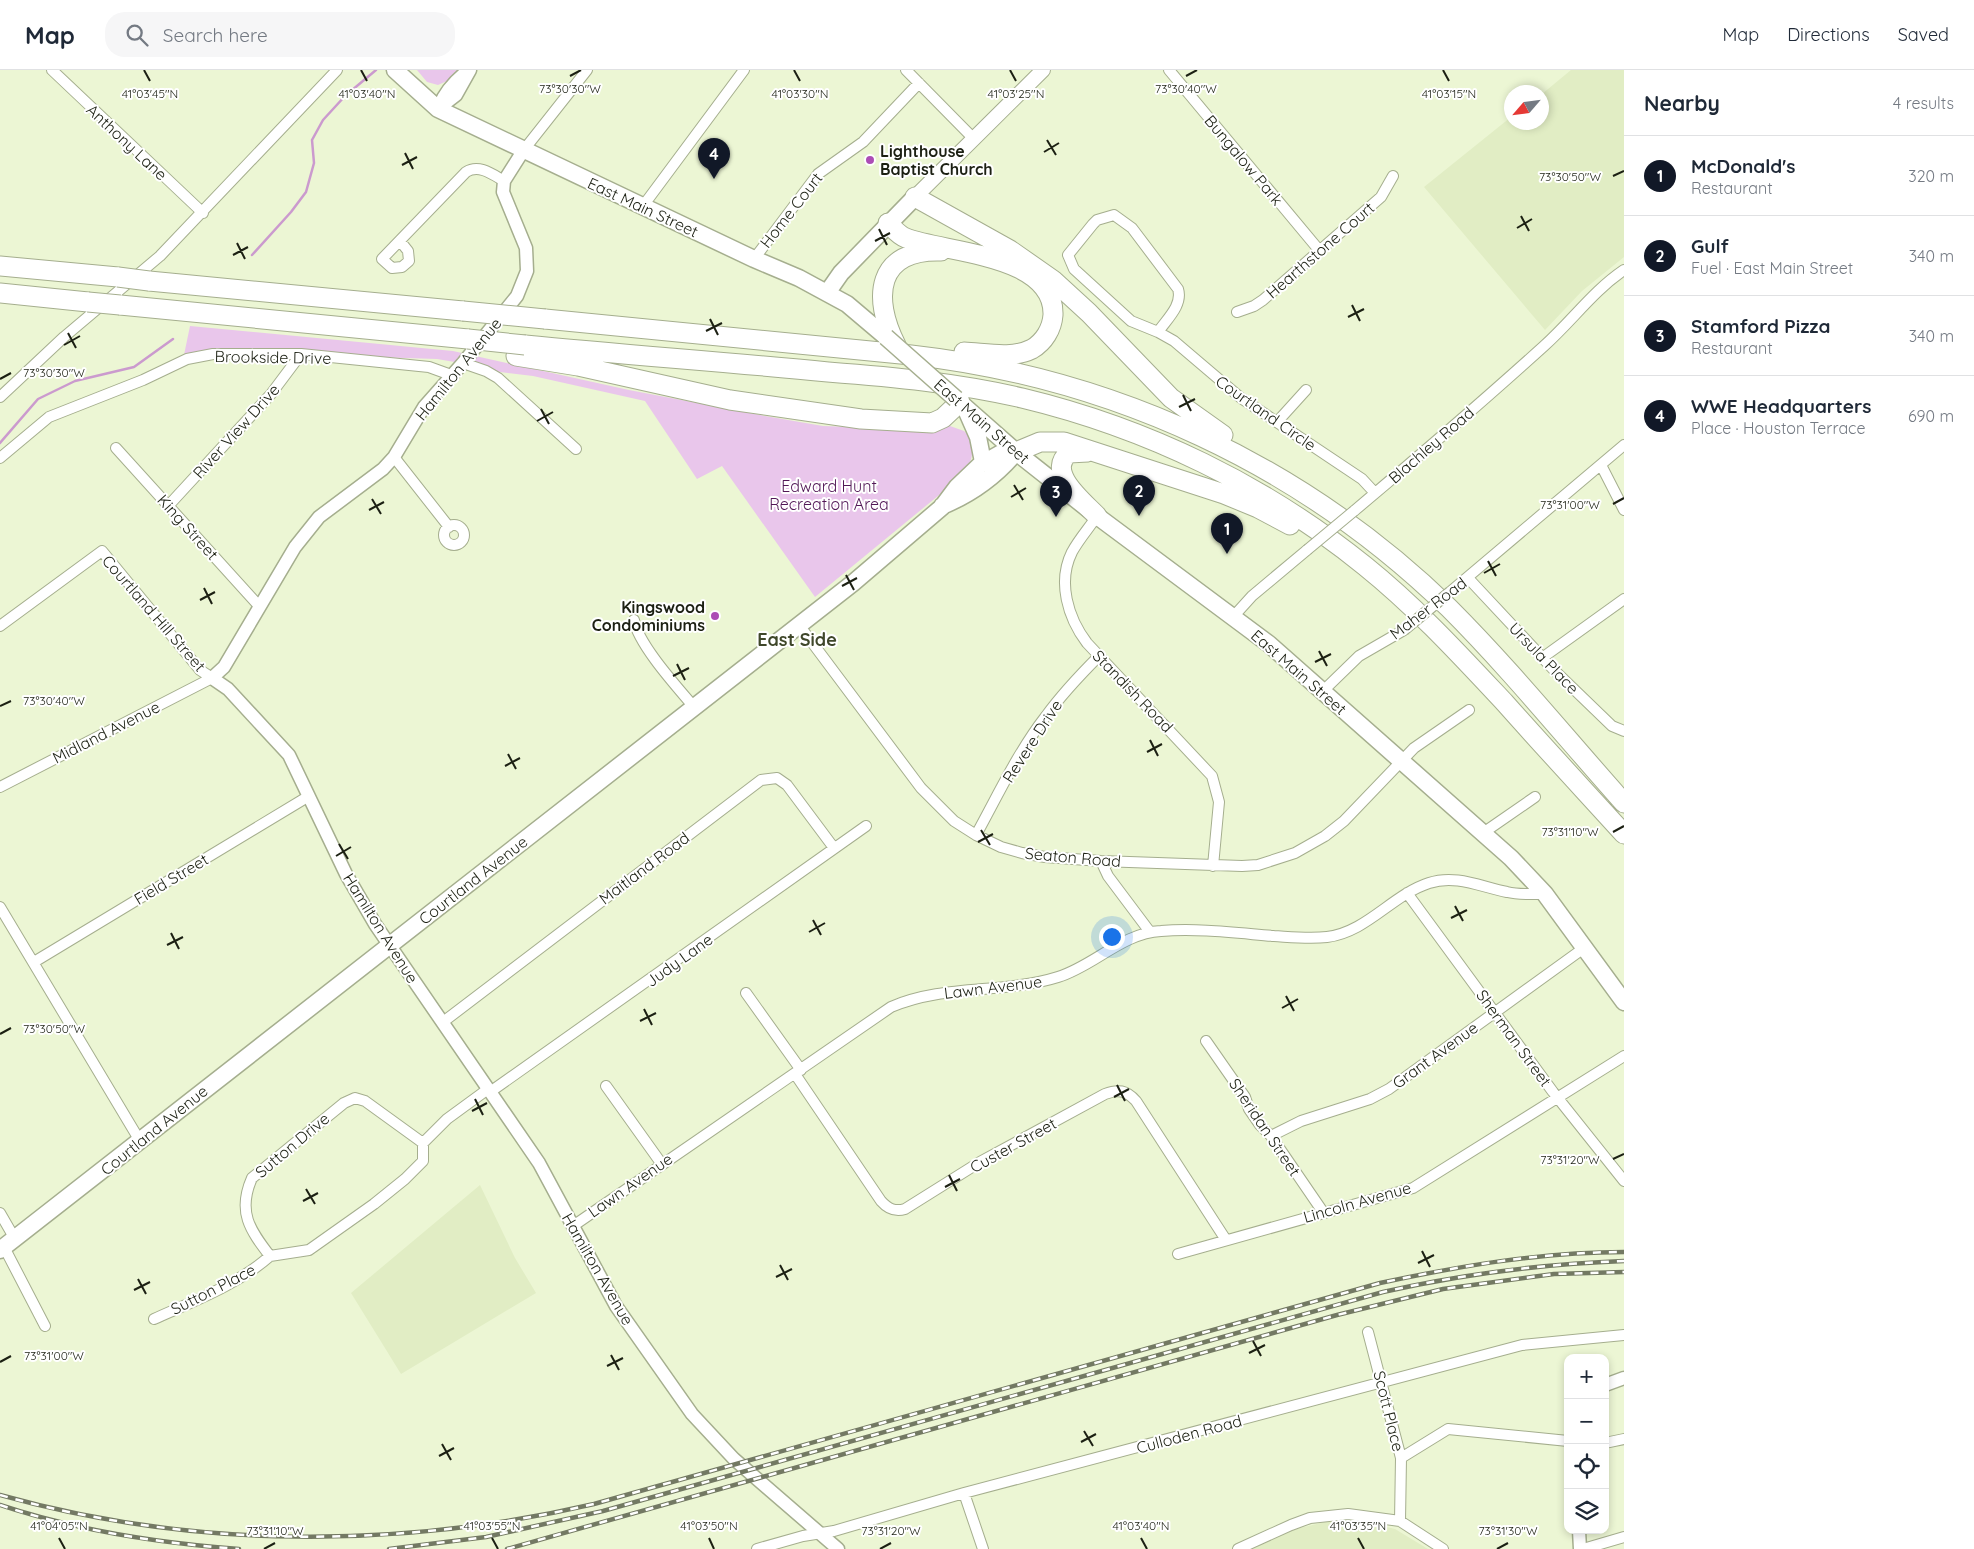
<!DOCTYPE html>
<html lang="en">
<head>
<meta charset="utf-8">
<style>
  body { margin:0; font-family:Quicksand,sans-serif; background:#f6f6f7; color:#1f2937 }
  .controls { position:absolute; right:15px; bottom:15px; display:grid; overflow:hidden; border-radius:10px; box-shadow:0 2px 8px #0003 }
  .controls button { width:45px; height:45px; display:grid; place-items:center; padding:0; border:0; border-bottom:1px solid #e0e1e3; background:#fff; color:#1f2937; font:25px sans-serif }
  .compass { position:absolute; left:1504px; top:15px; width:45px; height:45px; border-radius:50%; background:#fff; box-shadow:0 2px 8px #0003; rotate:242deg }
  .you { position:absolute; left:1111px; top:866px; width:18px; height:18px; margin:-12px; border:4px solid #fff; border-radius:50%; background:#1a73e8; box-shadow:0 0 0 8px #1a73e833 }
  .badge { display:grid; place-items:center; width:32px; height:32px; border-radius:50%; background:#111827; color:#fff; font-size:16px; font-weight:700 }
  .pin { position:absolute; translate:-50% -41px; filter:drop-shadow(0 1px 2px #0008) }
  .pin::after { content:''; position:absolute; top:26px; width:18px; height:15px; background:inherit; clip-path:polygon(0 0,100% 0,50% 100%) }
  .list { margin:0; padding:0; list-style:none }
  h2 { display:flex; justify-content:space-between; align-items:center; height:65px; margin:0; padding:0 20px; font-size:21px }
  h2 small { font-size:16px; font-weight:400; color:#747a83 }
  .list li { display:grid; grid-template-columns:32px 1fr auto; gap:15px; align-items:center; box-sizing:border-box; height:80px; padding:0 20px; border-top:1px solid #e0e1e3 }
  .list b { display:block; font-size:19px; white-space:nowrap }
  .list p { margin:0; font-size:16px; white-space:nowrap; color:#747a83 }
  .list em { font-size:16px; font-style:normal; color:#747a83 }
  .icon { flex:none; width:28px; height:28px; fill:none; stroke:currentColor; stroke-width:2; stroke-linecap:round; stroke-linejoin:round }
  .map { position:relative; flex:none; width:1624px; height:1479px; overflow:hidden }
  header { display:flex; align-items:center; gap:30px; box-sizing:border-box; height:70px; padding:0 25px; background:#fff; border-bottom:1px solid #e0e1e3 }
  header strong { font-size:24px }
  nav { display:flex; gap:28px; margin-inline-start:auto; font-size:18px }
  .search { width:350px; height:45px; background:#f6f6f7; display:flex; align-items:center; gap:12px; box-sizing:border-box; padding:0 18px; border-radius:20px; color:#747a83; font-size:19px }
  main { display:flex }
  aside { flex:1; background:#fff }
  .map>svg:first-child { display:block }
</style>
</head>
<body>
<header>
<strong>Map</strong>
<div class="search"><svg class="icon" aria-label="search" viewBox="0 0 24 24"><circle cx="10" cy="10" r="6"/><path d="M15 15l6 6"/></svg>Search here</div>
<nav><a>Map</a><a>Directions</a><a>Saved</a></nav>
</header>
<main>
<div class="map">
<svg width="1624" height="1479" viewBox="0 0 1624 1479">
  <rect width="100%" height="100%" fill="#ecf6d4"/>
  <!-- built -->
  <path fill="#e1edc4" d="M1571 0H1624V187L1582 221 1545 260 1424 117 1511 47 1512 52H1542V24Z
    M480 1115 515 1188 536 1223 401 1304 351 1223Z
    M1347 1450 1362 1451 1395 1459 1428 1479H1251L1296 1459 1329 1451Z"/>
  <!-- green -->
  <path fill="#e9c6eb" d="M417 0H457L447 11 438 15 427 12Z
    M190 256 453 281 629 320 765 346 823 356 910 359 950 356 964 361 971 368C974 385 972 393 961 407L815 527 722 396 697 409 645 331 533 306 500 302 478 296 437 289 310 285H184Z"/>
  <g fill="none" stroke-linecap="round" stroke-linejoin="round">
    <!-- stream -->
    <path stroke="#cb9ace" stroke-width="2.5" d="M252 185 291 142 306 122 314 93 312 70 323 50 345 26 376 0
      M0 373 38 329 75 311 134 297 173 269"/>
    <!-- minor casing -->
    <g stroke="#a5ae8e" stroke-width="12">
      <path id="minor" d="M52 0 203 143
        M906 0 974 69
        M1169 0 1319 180
        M523 81 587 0
        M643 136 744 0
        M1114 145 1132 158 1178 219C1183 235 1167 249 1158 262L1131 251 1074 199 1068 185 1093 154 1097 150Z
        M400 171 408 181 409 191 402 197 392 198 382 189 466 102C479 94 492 104 504 111
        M754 189 818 104 863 72 919 13
        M1237 242 1254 236 1263 230 1381 127 1393 106
        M1158 262 1174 271 1241 328 1362 409 1375 423
        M463 293 486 301 498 308 576 379
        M0 327 64 267 160 186 337 0
        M1277 352 1306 320
        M116 378 259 536
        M394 387 449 457
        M0 388 49 347 143 310 187 289 213 284H301L429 297 451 305
        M1601 395 1624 440
        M169 435 271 324 301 284
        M1354 441C1418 387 1482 332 1544 276 1572 251 1593 221 1624 200
        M1097 446C1089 458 1079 469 1072 482 1057 512 1068 548 1087 573L1212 706 1219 732 1213 796
        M444 465a10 10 0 1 1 20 0a10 10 0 1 1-20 0Z
        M1468 508 1554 600 1612 656 1624 661
        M1450 522 1624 375
        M1233 547 1252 526 1307 480
        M634 550C638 574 677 617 694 637
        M799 555 921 718 954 751 976 765 1001 777 1022 783 1045 787 1101 791 1242 796 1258 795 1295 783 1325 766 1344 751 1414 678 1469 640
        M0 556 102 481 200 600 212 608
        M1542 588 1624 529
        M1323 621 1359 586 1404 560
        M0 717 212 608
        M1483 763 1535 727
        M976 765C998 725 1018 682 1046 646 1062 624 1080 605 1099 586
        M1101 791 1108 806 1150 862
        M1407 823 1553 1022 1624 1111
        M0 837 140 1071
        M34 892 309 726
        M746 923 801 1000
        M443 952 761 710 777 708 787 715 834 778
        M1206 971 1245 1027 1249 1039 1260 1055 1271 1066 1323 1142
        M795 1004 881 1131C888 1139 895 1142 905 1139L980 1092 1105 1024C1118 1019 1126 1020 1136 1031L1226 1170
        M606 1016 661 1093
        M490 1022 866 756
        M1271 1066 1301 1051 1370 1029 1389 1019 1584 878
        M0 1143 15 1169
        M573 1156 891 937C944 914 1004 924 1058 907 1094 896 1122 863 1161 861 1198 858 1237 863 1274 866 1291 867 1309 869 1327 867 1367 862 1392 825 1429 813 1456 804 1481 817 1507 822 1520 825 1532 824 1545 824
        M4 1177 45 1256
        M1178 1184 1413 1118 1624 986
        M270 1186C250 1160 237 1142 252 1108L344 1033 355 1028 365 1031 423 1073
        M270 1186 309 1180 374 1134 405 1109 423 1091V1073L447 1049 488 1019
        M154 1249C194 1231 237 1215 270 1186
        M1368 1262 1401 1388 1400 1451
        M1605 1373 1624 1369
        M1401 1388 1448 1359 1568 1371
        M964 1423 983 1479
        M757 1479 803 1466 834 1461 964 1423 1522 1275 1624 1265
        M1238 1479 1291 1455 1310 1448 1348 1444 1400 1451 1443 1479
        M1583 1479 1624 1467"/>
    </g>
    <!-- tertiary casing -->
    <g stroke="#a5ae8e" stroke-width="15">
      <path id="tertiary" d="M439 36C446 20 455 10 469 0
        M438 39 456 25 470 0
        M523 81 504 111 503 122 526 178 527 201 517 226 463 293 424 337 394 387 383 399 319 447 295 477 224 597 212 608 228 619 289 685 346 804 375 854 539 1093 616 1236 692 1344 734 1389 838 1479
        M1605 1315 1624 1308
        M1579 1460 1580 1479"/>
    </g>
    <!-- secondary casing -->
    <g stroke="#a5ae8e" stroke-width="16">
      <path id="secondary" d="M915 127 1043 0"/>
    </g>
    <!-- primary casing -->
    <g stroke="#a5ae8e" stroke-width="19">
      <path id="primary" d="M395 0 438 39 754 189 799 208 847 234 886 267
        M827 223 841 203 915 127
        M956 329 1016 382 1097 446 1269 574 1511 788 1545 824 1624 932
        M967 342 978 367 983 392
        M942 436C971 424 996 406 1016 382
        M0 1180 853 513 942 437 957 417 980 395 1003 382H1016"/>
    </g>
    <!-- motorway casing -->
    <g stroke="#a5ae8e" stroke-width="21">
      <path id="motorway" d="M915 127 1010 180 1053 210 1089 243 1171 328 1223 365
        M888 153C894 159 898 165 906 168 945 183 1055 184 1053 245 1052 259 1044 272 1032 279 1012 289 986 283 964 282
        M0 196 118 207
        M149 211 463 241
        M0 223 88 232
        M120 235 468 269
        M545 249 911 285C1114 308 1302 395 1449 538 1510 599 1566 668 1624 733
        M525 275C626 285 727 292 828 302 893 307 958 313 1022 328 1147 358 1265 415 1365 496 1416 537 1460 585 1505 633 1544 677 1584 720 1624 764
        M896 275C872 228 876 179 941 181
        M516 286 578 296 730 330 861 349 932 353 943 348 960 332
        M1016 382 1040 372H1064L1224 424 1258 438 1290 455
        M1088 382 1069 383C1045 402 1084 432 1097 446"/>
    </g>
    <!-- minor -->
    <use href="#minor" stroke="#fff" stroke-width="10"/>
    <!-- tertiary -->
    <use href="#tertiary" stroke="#fff" stroke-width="12"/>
    <!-- secondary -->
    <use href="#secondary" stroke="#fff" stroke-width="14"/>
    <!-- primary -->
    <use href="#primary" stroke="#fff" stroke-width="16"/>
    <!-- motorway -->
    <use href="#motorway" stroke="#fff" stroke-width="19"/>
    <!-- rail casing -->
    <g stroke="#737963" stroke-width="4.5">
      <path id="rail" d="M0 1425C192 1479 400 1479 594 1434L1380 1213C1460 1196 1541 1182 1624 1182
        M0 1435C78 1461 158 1473 239 1479
        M389 1479 486 1467 603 1441 1383 1222C1463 1204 1542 1194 1624 1191
        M507 1479 1337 1245 1443 1219 1554 1204 1624 1202"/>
    </g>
    <!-- rail -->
    <use href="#rail" stroke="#fff" stroke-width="2.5" stroke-dasharray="8" stroke-linecap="butt"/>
    <!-- minor-bridge casing -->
    <g stroke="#a5ae8e" stroke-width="12" stroke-linecap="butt">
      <path id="minor-bridge" d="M1307 480 1354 441
        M1404 560 1450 522"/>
    </g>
    <!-- primary-bridge casing -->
    <g stroke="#a5ae8e" stroke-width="19" stroke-linecap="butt">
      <path id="primary-bridge" d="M886 267 956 329"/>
    </g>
    <!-- motorway-bridge casing -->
    <g stroke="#a5ae8e" stroke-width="21" stroke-linecap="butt">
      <path id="motorway-bridge" d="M118 207 149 211
        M88 232 120 235
        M463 241 545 249
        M468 269 525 275"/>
    </g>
    <!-- minor-bridge -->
    <use href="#minor-bridge" stroke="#fff" stroke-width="10"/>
    <!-- primary-bridge -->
    <use href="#primary-bridge" stroke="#fff" stroke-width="16"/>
    <!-- motorway-bridge -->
    <use href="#motorway-bridge" stroke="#fff" stroke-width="19"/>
  </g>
  <!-- ticks -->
  <path fill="none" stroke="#1c2013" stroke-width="2" d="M144 0 150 11M361 0 367 11M794 0 800 11M1010 0 1016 11M1443 0 1449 11M570 6 581 0M1186 6 1197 0M1047 70 1056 85M1044 82 1059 73M405 83 413 99M402 95 417 87M1613 106 1624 101M1521 146 1529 161M1517 158 1532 149M879 159 887 175M875 171 890 163M237 173 245 189M233 185 248 177M1352 235 1360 251M1348 247 1364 239M710 249 718 265M706 261 722 253M68 263 76 278M64 275 80 266M0 309 11 303M1183 325 1191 341M1179 337 1195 329M541 339 549 354M537 351 553 342M1014 415 1023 430M1011 427 1026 418M372 429 381 444M1613 434 1624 428M369 440 384 432M1488 491 1496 506M1484 503 1500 494M846 505 854 520M842 516 857 508M204 518 212 534M200 530 215 522M1319 581 1327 596M1315 592 1331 584M677 594 685 610M673 606 689 598M0 636 11 631M1150 670 1158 686M1147 682 1162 674M508 684 516 699M505 696 520 688M981 760 990 775M1613 762 1624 756M978 772 993 764M339 774 348 789M336 786 351 777M1455 836 1463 851M1451 848 1467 840M813 850 821 865M809 862 825 853M171 863 179 879M167 875 183 867M1286 926 1294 941M1282 938 1298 929M644 939 652 955M640 951 656 943M0 964 11 958M1117 1015 1125 1031M1114 1027 1129 1019M475 1029 483 1045M472 1041 487 1033M1613 1089 1624 1084M949 1105 957 1121M945 1117 960 1109M306 1119 315 1134M303 1131 318 1123M1422 1181 1430 1197M1418 1193 1434 1185M780 1195 788 1210M776 1207 792 1199M138 1209 146 1224M134 1220 150 1212M1253 1271 1261 1286M1249 1283 1265 1275M611 1285 619 1300M0 1292 11 1286M607 1296 623 1288M1084 1361 1093 1376M1081 1372 1096 1364M442 1374 451 1390M439 1386 454 1378M59 1468 65 1479M492 1468 498 1479M709 1468 714 1479M1141 1468 1147 1479M1358 1468 1364 1479M264 1479 275 1473M880 1479 891 1473M1497 1479 1508 1473"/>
  <!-- markers -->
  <g fill="#ac4cb5" stroke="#fff" stroke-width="2">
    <circle cx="870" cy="90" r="5"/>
    <circle cx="715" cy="546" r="5"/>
  </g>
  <g text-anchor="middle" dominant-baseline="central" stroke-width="4" stroke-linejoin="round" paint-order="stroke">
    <!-- street labels -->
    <g font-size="16" fill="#1c2013" stroke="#fff">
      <text transform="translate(127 72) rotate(43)">Anthony Lane</text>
      <text transform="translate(1244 90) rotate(50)">Bungalow Park</text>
      <text transform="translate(643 137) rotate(25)">East Main Street</text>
      <text transform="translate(791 140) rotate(-52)">Home Court</text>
      <text transform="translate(1320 180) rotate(-41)">Hearthstone Court</text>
      <text transform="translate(273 287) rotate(1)">Brookside Drive</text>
      <text transform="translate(458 299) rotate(-51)">Hamilton Avenue</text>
      <text transform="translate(1266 343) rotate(35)">Courtland Circle</text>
      <text transform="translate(982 351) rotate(41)">East Main Street</text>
      <text transform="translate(236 361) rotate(-48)">River View Drive</text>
      <text transform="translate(1431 375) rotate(-41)">Blachley Road</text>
      <text transform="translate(188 457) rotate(48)">King Street</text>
      <text transform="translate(1428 538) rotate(-37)">Maher Road</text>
      <text transform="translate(154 543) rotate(49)">Courtland Hill Street</text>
      <text transform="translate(1544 588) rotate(46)">Ursula Place</text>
      <text transform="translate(1299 602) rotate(41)">East Main Street</text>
      <text transform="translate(1133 621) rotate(46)">Standish Road</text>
      <text transform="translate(106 662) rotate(-27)">Midland Avenue</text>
      <text transform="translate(1032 671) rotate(-57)">Revere Drive</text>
      <text transform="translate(1073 787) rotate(5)">Seaton Road</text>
      <text transform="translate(644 798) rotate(-37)">Maitland Road</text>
      <text transform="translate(171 809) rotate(-31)">Field Street</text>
      <text transform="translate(473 810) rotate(-38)">Courtland Avenue</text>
      <text transform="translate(381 858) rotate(58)">Hamilton Avenue</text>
      <text transform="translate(679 890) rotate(-36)">Judy Lane</text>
      <text transform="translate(993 917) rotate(-7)">Lawn Avenue</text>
      <text transform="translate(1514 968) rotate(54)">Sherman Street</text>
      <text transform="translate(1435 985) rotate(-36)">Grant Avenue</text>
      <text transform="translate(1265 1057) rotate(56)">Sheridan Street</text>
      <text transform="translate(154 1060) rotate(-39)">Courtland Avenue</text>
      <text transform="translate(292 1075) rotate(-40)">Sutton Drive</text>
      <text transform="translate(1013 1075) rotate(-29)">Custer Street</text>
      <text transform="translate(630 1115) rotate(-35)">Lawn Avenue</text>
      <text transform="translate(1357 1132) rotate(-16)">Lincoln Avenue</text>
      <text transform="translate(598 1199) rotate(60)">Hamilton Avenue</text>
      <text transform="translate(213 1219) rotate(-27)">Sutton Place</text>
      <text transform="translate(1389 1341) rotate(76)">Scott Place</text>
      <text transform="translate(1189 1364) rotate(-15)">Culloden Road</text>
    </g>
    <!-- poi labels -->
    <g font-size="16" font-weight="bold" fill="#1c2013" stroke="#fff" text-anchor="start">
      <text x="880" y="81">Lighthouse<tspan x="880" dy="18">Baptist Church</tspan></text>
      <text x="705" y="537" text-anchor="end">Kingswood<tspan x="705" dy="18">Condominiums</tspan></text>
    </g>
    <!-- park labels -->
    <g font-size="16" fill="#521857" stroke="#fff">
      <text x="829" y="416">Edward Hunt<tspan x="829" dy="18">Recreation Area</tspan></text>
    </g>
    <!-- neighbourhood labels -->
    <g font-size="18" font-weight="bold" fill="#3f472a" stroke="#fff">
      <text x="797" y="569">East Side</text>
    </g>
  </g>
  <g font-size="12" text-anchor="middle" fill="#1c2013" stroke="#fff" stroke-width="4" stroke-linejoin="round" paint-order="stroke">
    <text x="570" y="23">73°30'30"W</text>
    <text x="1186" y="23">73°30'40"W</text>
    <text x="150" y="28">41°03'45"N</text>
    <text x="367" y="28">41°03'40"N</text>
    <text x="800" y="28">41°03'30"N</text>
    <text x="1449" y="28">41°03'15"N</text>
    <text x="1016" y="28">41°03'25"N</text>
    <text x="1570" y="111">73°30'50"W</text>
    <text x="54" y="307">73°30'30"W</text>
    <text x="1570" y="439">73°31'00"W</text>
    <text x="54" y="635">73°30'40"W</text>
    <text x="1570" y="766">73°31'10"W</text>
    <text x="54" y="963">73°30'50"W</text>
    <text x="1570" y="1094">73°31'20"W</text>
    <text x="54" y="1290">73°31'00"W</text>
    <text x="59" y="1460">41°04'05"N</text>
    <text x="492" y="1460">41°03'55"N</text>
    <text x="709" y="1460">41°03'50"N</text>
    <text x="1141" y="1460">41°03'40"N</text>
    <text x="1358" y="1460">41°03'35"N</text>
    <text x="275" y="1465">73°31'10"W</text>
    <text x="891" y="1465">73°31'20"W</text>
    <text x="1508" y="1465">73°31'30"W</text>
  </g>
</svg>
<div class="controls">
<button>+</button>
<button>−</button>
<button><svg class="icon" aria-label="locate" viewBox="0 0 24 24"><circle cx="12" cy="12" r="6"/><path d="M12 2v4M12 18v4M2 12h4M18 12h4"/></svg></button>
<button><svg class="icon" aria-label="layers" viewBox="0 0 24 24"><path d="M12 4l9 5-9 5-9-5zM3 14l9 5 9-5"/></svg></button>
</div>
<svg class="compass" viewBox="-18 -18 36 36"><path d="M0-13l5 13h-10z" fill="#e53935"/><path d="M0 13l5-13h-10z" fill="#747a83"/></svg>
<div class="you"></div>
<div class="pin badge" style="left:1227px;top:484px">1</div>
<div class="pin badge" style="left:1139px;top:446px">2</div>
<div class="pin badge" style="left:1056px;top:447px">3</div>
<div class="pin badge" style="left:714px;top:109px">4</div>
</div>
<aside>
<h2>Nearby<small>4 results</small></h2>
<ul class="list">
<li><span class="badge">1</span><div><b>McDonald's</b><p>Restaurant</p></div><em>320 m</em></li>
<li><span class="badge">2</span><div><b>Gulf</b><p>Fuel · East Main Street</p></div><em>340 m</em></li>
<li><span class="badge">3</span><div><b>Stamford Pizza</b><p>Restaurant</p></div><em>340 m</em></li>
<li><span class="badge">4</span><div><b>WWE Headquarters</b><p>Place · Houston Terrace</p></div><em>690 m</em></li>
</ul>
</aside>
</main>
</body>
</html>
